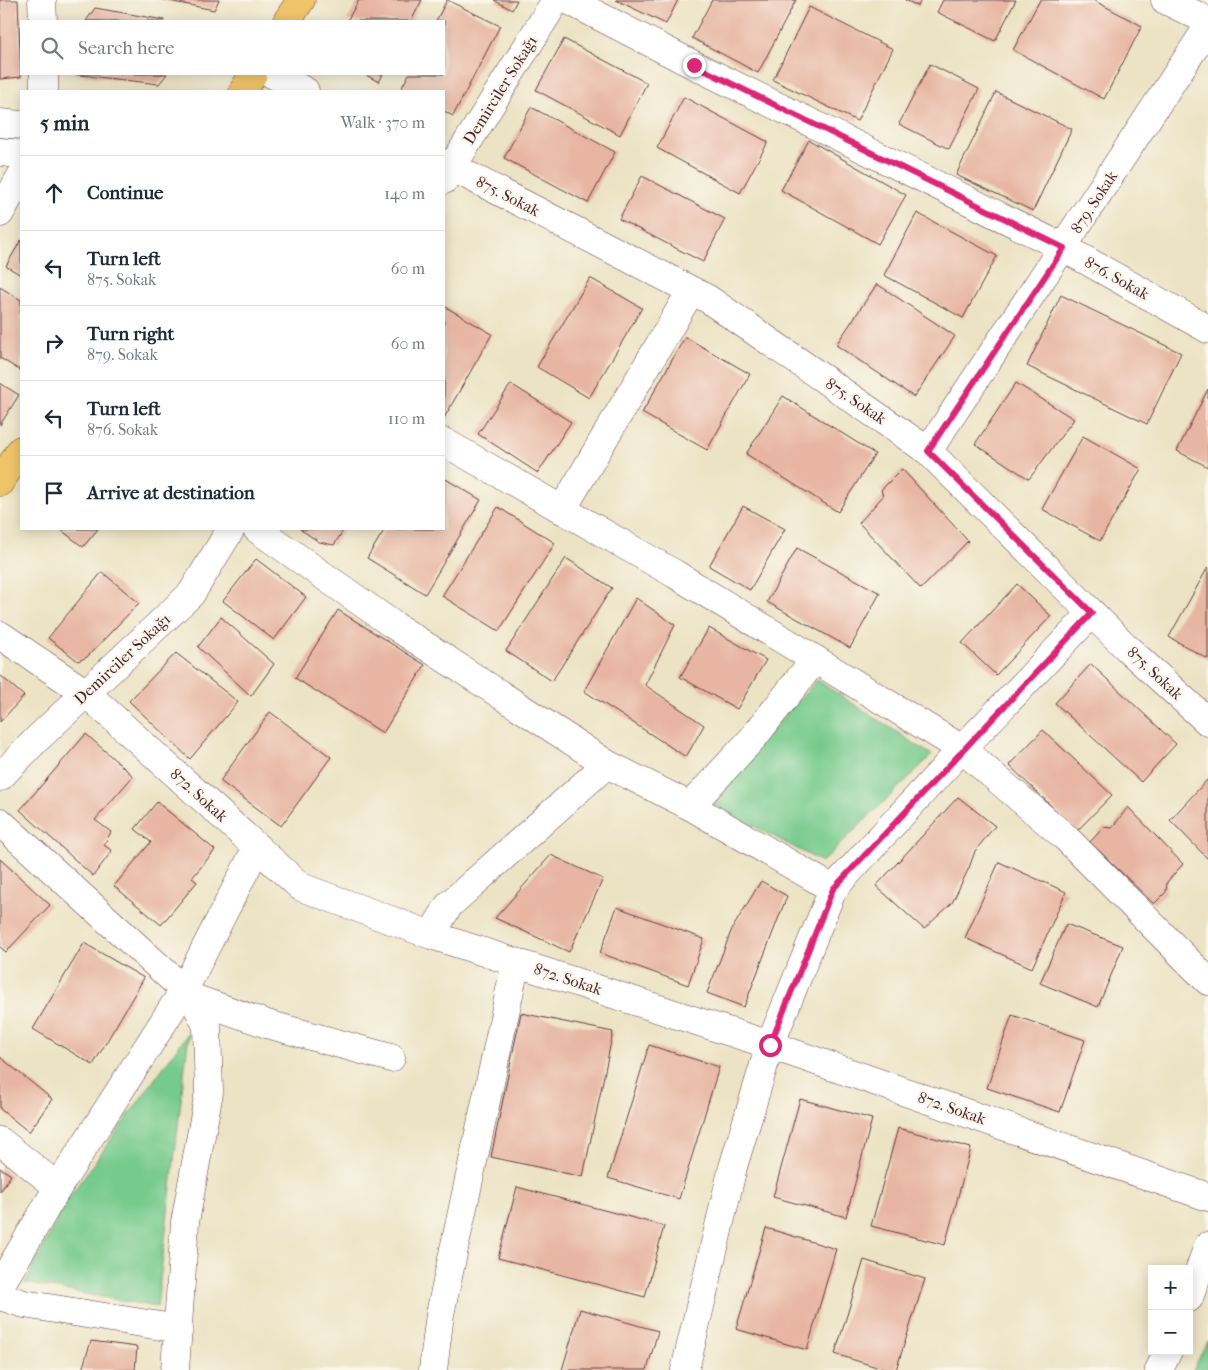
<!DOCTYPE html>
<html lang="en">
<head>
<meta charset="utf-8">
<style>
  body { margin:0; font-family:"IM FELL French Canon",serif; background:#f6f6f7; color:#1f2937 }
  .controls { position:absolute; right:15px; bottom:15px; display:grid; overflow:hidden; border-radius:0px; box-shadow:0 2px 12px #0003 }
  .controls button { width:45px; height:45px; display:grid; place-items:center; padding:0; border:0; border-bottom:1px solid #e0e1e3; background:#fff; color:#1f2937; font:25px sans-serif }
  .stop { position:absolute; width:15px; height:15px; margin:-11px; border:4px solid #db2777; border-radius:50%; background:#fff }
  .stop.end { background:#db2777; border-color:#fff; box-shadow:0 1px 5px #0008 }
  .list { margin:0; padding:0; list-style:none }
  h2 { display:flex; justify-content:space-between; align-items:center; height:65px; margin:0; padding:0 20px; font-size:21px }
  h2 small { font-size:16px; font-weight:400; color:#747a83 }
  .list li { display:grid; grid-template-columns:32px 1fr auto; gap:15px; align-items:center; box-sizing:border-box; height:75px; padding:0 20px; border-top:1px solid #e0e1e3 }
  .list b { display:block; font-size:19px; white-space:nowrap }
  .list p { margin:0; font-size:16px; white-space:nowrap; color:#747a83 }
  .list em { font-size:16px; font-style:normal; color:#747a83 }
  .icon { flex:none; width:28px; height:28px; fill:none; stroke:currentColor; stroke-width:2; stroke-linecap:round; stroke-linejoin:round }
  .map { position:relative; flex:none; width:1208px; height:1370px; overflow:hidden }
  .search { position:absolute; background:#fff; box-shadow:0 2px 12px #0003; left:20px; top:20px; width:425px; height:55px; display:flex; align-items:center; gap:12px; box-sizing:border-box; padding:0 18px; border-radius:0px; color:#747a83; font-size:19px }
  .panel { position:absolute; background:#fff; box-shadow:0 2px 12px #0003; left:20px; top:90px; width:425px; height:440px; border-radius:0px }
  .map>svg:first-child { display:block }
</style>
</head>
<body>
<div class="map">
<svg width="1208" height="1370" viewBox="0 0 1208 1370">
  <rect width="100%" height="100%" fill="#fbf7ec"/>
  <filter id="ink" filterUnits="userSpaceOnUse"><feTurbulence type="fractalNoise" baseFrequency=".02" numOctaves="2"/><feDisplacementMap in="SourceGraphic" scale="10" xChannelSelector="R" yChannelSelector="G"/><feConvolveMatrix kernelMatrix="1 2 1 2 8 2 1 2 1" color-interpolation-filters="sRGB"/></filter>
  <filter id="wash" filterUnits="userSpaceOnUse"><feTurbulence type="fractalNoise" baseFrequency=".0096" numOctaves="4" result="noise"/><feDisplacementMap in="SourceGraphic" scale="20" xChannelSelector="R" yChannelSelector="G"/><feGaussianBlur stdDeviation="1.12" result="paint"/><feColorMatrix in="noise" values="0 0 0 0 0 0 0 0 0 0 0 0 0 0 0 0 0 1.4 0 .05"/><feComposite in="paint" operator="in"/></filter>
  <g filter="url(#wash)">
    <rect width="100%" height="100%" fill="#ece3c4"/>
    <!-- green -->
    <path fill="#76ca8c" stroke="#60745c" d="M817 680 932 755 822 862 706 801Z
      M189 1032 157 1307 25 1283 67 1200Z
      M1208 1340V1370H1193Z"/>
    <g id="blocks">
      <!-- building -->
      <path fill="#e7b5a2" d="M0 0H18L21 77 0 79Z
        M164 0H219L214 10Z
        M359 0H422L411 21H347Z
        M447 0 500 26 453 116 444 111V91H406L401 89 409 74H444V21H436Z
        M494 0H517L512 10Z
        M616 0H678L666 24Z
        M712 0H796L758 73 692 38Z
        M905 0H921L918 6Z
        M943 0H1016L995 41 937 12Z
        M1040 0H1093L1142 26 1104 99 1013 50Z
        M809 7 893 49 857 121 773 80Z
        M95 8 164 20V21H86Z
        M564 39 647 83 620 135 536 90Z
        M930 64 979 89 949 149 899 124Z
        M71 74H167L159 84Z
        M364 74H383L379 82Z
        M996 92 1072 129 1033 211 956 175Z
        M684 97 768 142 740 193 657 148Z
        M531 107 615 152 588 203 504 158Z
        M809 140 906 195 878 244 781 190Z
        M642 176 725 219 703 262 619 219Z
        M917 213 997 256 963 318 884 275Z
        M21 240V275L6 266Z
        M590 278 642 308 589 398 537 367Z
        M877 284 955 336 914 397 836 345Z
        M0 287 21 300V371L0 358Z
        M1061 295 1181 353 1147 424 1027 366Z
        M444 306 492 334 444 418Z
        M685 337 750 374 707 450 642 413Z
        M0 383 19 395 0 425Z
        M1016 383 1074 419 1029 479 975 444Z
        M511 384 571 422 538 473 478 434Z
        M1208 389V467L1177 451Z
        M783 396 875 454 838 512 746 454Z
        M1083 436 1141 469 1100 541 1042 509Z
        M902 469 968 541 921 589 859 523 883 496 881 490Z
        M444 478 481 500 425 594 367 558 385 529H444Z
        M743 506 785 529 750 590 709 566Z
        M498 507 555 543 499 631 442 596Z
        M60 529H98L83 547Z
        M300 529H344L334 545 319 542Z
        M797 548 880 593 850 648 767 602Z
        M566 558 612 588 552 681 506 651Z
        M256 559 306 597 274 640 223 601Z
        M1208 567V659L1169 637Z
        M102 572 139 603 87 657 78 661 48 638Z
        M1017 584 1051 616 996 675 962 643Z
        M636 598 675 625 645 685 704 725 686 757 584 691Z
        M338 610 425 665 383 733 295 678Z
        M221 617 274 664 251 696 198 647Z
        M709 628 766 660 737 709 680 677Z
        M176 653 238 702 190 759 129 701Z
        M1091 664 1176 744 1141 782 1055 703Z
        M0 675 24 696 0 722Z
        M270 712 331 757 281 826 220 781Z
        M1043 730 1112 795 1077 831 1009 765Z
        M86 734 133 776 95 820 111 832 104 845 112 851 93 876 20 810Z
        M1208 779V859L1170 820Z
        M958 797 995 826 975 851 969 868 952 903 924 929 876 886Z
        M157 802 215 850 192 878 197 882 161 925 114 886 151 842 135 829Z
        M1128 807 1183 864 1167 882 1166 892 1154 904 1090 842 1104 827 1112 828Z
        M551 855 603 879 569 952 495 918Z
        M0 859 50 905 6 952 0 947Z
        M999 862 1066 892 1032 968 965 938Z
        M761 881 787 896 744 1007 707 993 732 929Z
        M617 907 704 939 688 985 600 953Z
        M1066 924 1123 946 1098 1007 1040 983Z
        M84 943 144 978 93 1065 33 1029Z
        M521 1013 613 1032 583 1177 491 1157Z
        M1012 1015 1085 1040 1060 1112 987 1088Z
        M649 1045 719 1067 679 1199 608 1178Z
        M0 1057 52 1099 29 1132 0 1109Z
        M800 1099 872 1119 846 1217 773 1197Z
        M898 1128 971 1148 945 1245 871 1226Z
        M0 1168 11 1175 0 1192Z
        M517 1187 664 1226 645 1297 498 1258Z
        M766 1228 836 1249 807 1350 736 1329Z
        M864 1260 925 1279 896 1370H886L835 1354Z
        M580 1309 658 1331 647 1370H562Z
        M91 1341 137 1347 135 1370H82Z"/>
    </g>
  </g>
  <g filter="url(#ink)">
    <use href="#blocks" fill-opacity="0" stroke="#623c42" stroke-width="1"/>
    <g fill="none" stroke-linecap="round" stroke-linejoin="round">
      <!-- minor casing -->
      <g stroke="#623c42" stroke-width="29">
        <path id="minor" d="M42 0 43 21
          M568 0 694 65 1064 248 1208 329
          M1165 0 1208 21
          M272 74 305 91
          M44 91V74
          M0 123 21 125
          M0 152 21 154
          M444 163 708 299 928 451 1128 649 1208 722
          M444 180 556 0
          M0 213 21 176
          M444 442 675 574 962 749 1065 837 1208 981
          M928 451 1208 27
          M562 510 691 291
          M257 529 392 624 607 764 690 806 833 889
          M0 635 86 693 301 887 431 935 770 1045 1208 1197
          M0 777 37 739 191 594 231 529
          M690 806 753 738 815 659
          M0 822 193 998 267 1024 391 1058
          M431 935 449 905 607 764
          M0 1141 58 1187
          M0 1286 58 1187 184 990 257 847
          M0 1296 24 1304 179 1329
          M1189 1298 1208 1246
          M175 1370 185 1222 209 1092 207 1026 193 998
          M433 1370 440 1314 516 962
          M685 1370 733 1167 770 1045 833 889 962 749 1092 613
          M1159 1370 1168 1351"/>
      </g>
      <!-- major casing -->
      <g stroke="#623c42" stroke-width="29">
        <path id="major" d="M287 21 301 0
          M243 91 253 74
          M0 482 21 450"/>
      </g>
      <!-- minor -->
      <use href="#minor" stroke="#fff" stroke-width="28"/>
      <!-- major -->
      <use href="#major" stroke="#efc469" stroke-width="28"/>
    </g>
  </g>
  <g fill="none" stroke-linecap="round" stroke-linejoin="round" filter="url(#ink)">
    <!-- route -->
    <path stroke="#db2777" stroke-width="6" d="M694 65 1064 248 928 451 1092 613 833 889 770 1045"/>
  </g>
  <g text-anchor="middle" dominant-baseline="central" stroke-width="4.5" stroke-linejoin="round" paint-order="stroke">
    <!-- street labels -->
    <g font-size="16" fill="#4a1f2b" stroke="#fbf7ec">
      <text transform="translate(500 90) rotate(-58)">Demirciler Sokağı</text>
      <text transform="translate(508 196) rotate(27)">875. Sokak</text>
      <text transform="translate(1094 202) rotate(-57)">879. Sokak</text>
      <text transform="translate(1117 278) rotate(29)">876. Sokak</text>
      <text transform="translate(856 401) rotate(34)">875. Sokak</text>
      <text transform="translate(122 659) rotate(-43)">Demirciler Sokağı</text>
      <text transform="translate(1155 673) rotate(43)">875. Sokak</text>
      <text transform="translate(199 795) rotate(42)">872. Sokak</text>
      <text transform="translate(568 979) rotate(18)">872. Sokak</text>
      <text transform="translate(952 1108) rotate(19)">872. Sokak</text>
    </g>
  </g>
</svg>
<div class="controls">
<button>+</button>
<button>−</button>
</div>
<div class="stop" style="left:770px;top:1045px"></div>
<div class="stop end" style="left:694px;top:65px"></div>
<div class="search"><svg class="icon" aria-label="search" viewBox="0 0 24 24"><circle cx="10" cy="10" r="6"/><path d="M15 15l6 6"/></svg>Search here</div>
<section class="panel">
<h2>5 min<small>Walk · 370 m</small></h2>
<ul class="list">
<li><svg class="icon" aria-label="ahead" viewBox="0 0 24 24"><path d="M12 20V5M6 11l6-6 6 6"/></svg><div><b>Continue</b></div><em>140 m</em></li>
<li><svg class="icon" aria-label="left" viewBox="0 0 24 24"><path d="M17 20v-9H6M10 6l-5 5 5 5"/></svg><div><b>Turn left</b><p>875. Sokak</p></div><em>60 m</em></li>
<li><svg class="icon" aria-label="right" viewBox="0 0 24 24"><path d="M7 20v-9h11M14 6l5 5-5 5"/></svg><div><b>Turn right</b><p>879. Sokak</p></div><em>60 m</em></li>
<li><svg class="icon" aria-label="left" viewBox="0 0 24 24"><path d="M17 20v-9H6M10 6l-5 5 5 5"/></svg><div><b>Turn left</b><p>876. Sokak</p></div><em>110 m</em></li>
<li><svg class="icon" aria-label="arrive" viewBox="0 0 24 24"><path d="M6 21V4h12l-3 4 3 4H6"/></svg><div><b>Arrive at destination</b></div></li>
</ul>
</section>
</div>
</body>
</html>
